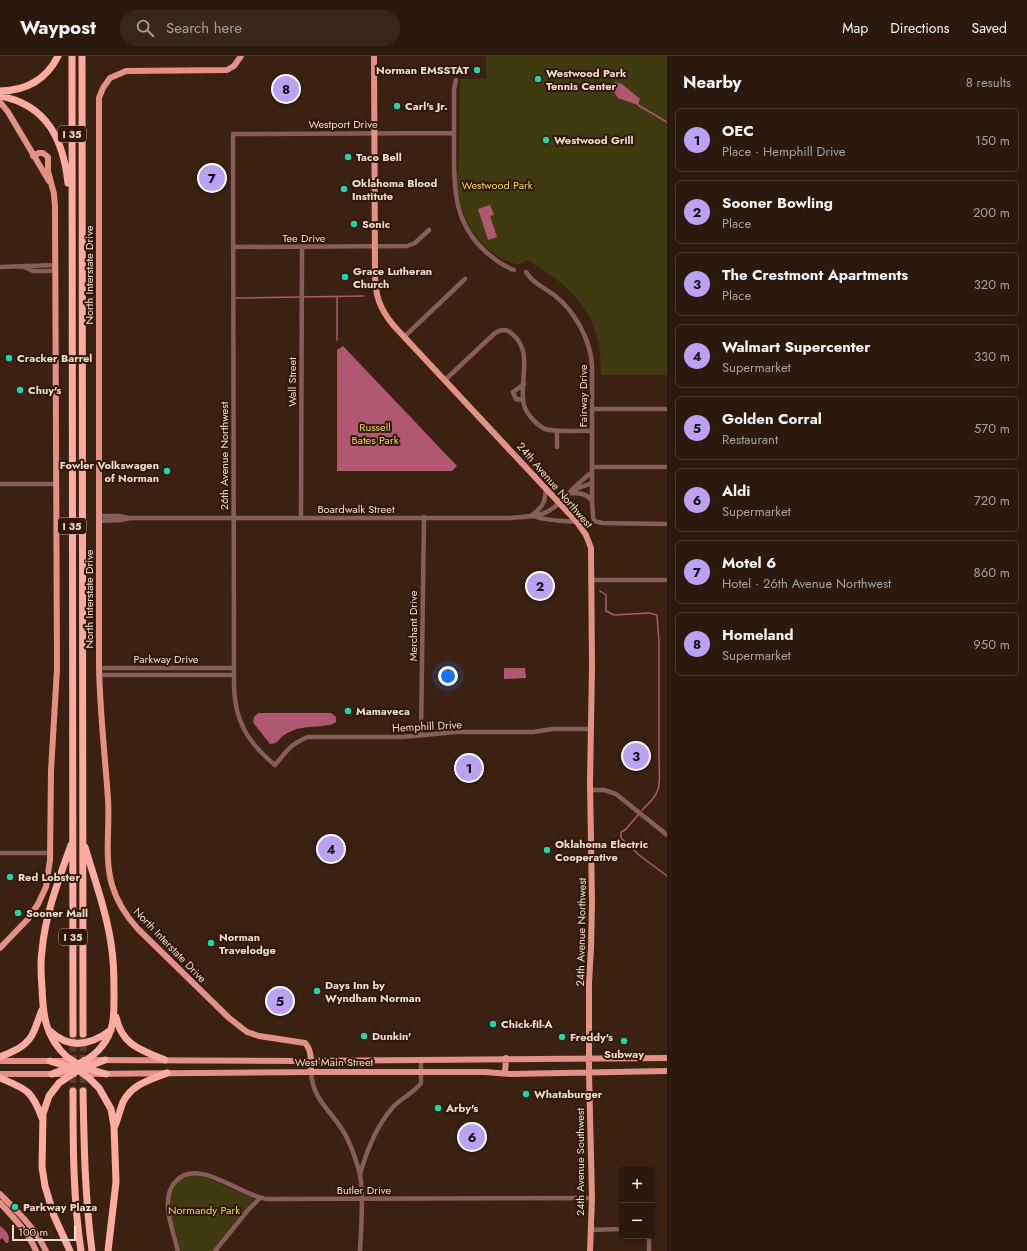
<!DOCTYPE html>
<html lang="en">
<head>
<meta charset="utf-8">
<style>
  body { margin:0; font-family:Jost,sans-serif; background:#38261b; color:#f1f3f6 }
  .controls { position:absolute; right:12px; bottom:12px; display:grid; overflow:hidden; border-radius:6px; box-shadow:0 2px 6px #0003 }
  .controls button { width:36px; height:36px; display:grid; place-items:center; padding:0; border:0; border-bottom:1px solid #48382e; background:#2c190d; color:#f1f3f6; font:20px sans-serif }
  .scale { position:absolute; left:12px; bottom:10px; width:64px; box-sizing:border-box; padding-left:4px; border:2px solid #ecdad0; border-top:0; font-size:11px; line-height:14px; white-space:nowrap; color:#ecdad0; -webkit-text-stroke:3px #311808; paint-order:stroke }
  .you { position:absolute; left:448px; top:620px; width:14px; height:14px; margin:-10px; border:3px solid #fff; border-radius:50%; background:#1a73e8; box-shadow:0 0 0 6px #1a73e833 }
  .badge { display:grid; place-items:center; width:26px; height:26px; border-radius:50%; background:#bca0f2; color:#111; font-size:13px; font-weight:700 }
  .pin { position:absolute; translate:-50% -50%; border:2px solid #fff; box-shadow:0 1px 4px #0006 }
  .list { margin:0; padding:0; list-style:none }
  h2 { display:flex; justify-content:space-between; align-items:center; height:52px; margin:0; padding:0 16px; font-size:17px }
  h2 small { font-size:13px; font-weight:400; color:#a6a09d }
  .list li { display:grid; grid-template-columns:26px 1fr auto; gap:12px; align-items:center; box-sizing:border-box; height:64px; margin:0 8px 8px; padding:0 8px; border:1px solid #48382e; border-radius:6px }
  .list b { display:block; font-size:15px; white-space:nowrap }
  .list p { margin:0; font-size:13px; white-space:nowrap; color:#a6a09d }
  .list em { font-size:13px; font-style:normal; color:#a6a09d }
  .icon { flex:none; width:22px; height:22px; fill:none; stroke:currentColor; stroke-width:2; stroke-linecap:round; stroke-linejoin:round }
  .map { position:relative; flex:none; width:667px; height:1195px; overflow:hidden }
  header { display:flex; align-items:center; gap:24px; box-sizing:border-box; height:56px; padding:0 20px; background:#2c190d; border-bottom:1px solid #48382e }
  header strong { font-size:19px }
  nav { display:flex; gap:22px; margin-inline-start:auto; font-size:14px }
  .search { width:280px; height:36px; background:#38261b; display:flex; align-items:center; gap:10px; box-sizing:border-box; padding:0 14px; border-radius:22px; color:#a6a09d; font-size:15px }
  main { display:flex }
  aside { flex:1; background:#2c190d }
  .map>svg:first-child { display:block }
</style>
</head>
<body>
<header>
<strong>Waypost</strong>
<div class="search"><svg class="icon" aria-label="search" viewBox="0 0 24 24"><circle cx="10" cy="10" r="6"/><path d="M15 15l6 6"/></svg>Search here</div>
<nav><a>Map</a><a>Directions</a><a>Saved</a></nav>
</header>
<main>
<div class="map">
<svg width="667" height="1195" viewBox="0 0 667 1195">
  <rect width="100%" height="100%" fill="#3b2111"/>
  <!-- green -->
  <path fill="#403a11" d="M486 0H667V319H601C600 308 601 296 598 285 589 244 561 225 528 204L517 209C482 197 464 171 458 135 456 122 459 106 459 93 459 69 460 46 460 23H486Z
    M191 1119 203 1120 254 1143 212 1195H181C178 1183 166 1148 170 1137 174 1127 183 1122 191 1119Z"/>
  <!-- water -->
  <path fill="#b05872" d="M615 26 622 28 640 43 638 49 618 42 614 36 613 30Z
    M490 149 494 159 490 160 497 181 488 184 478 153Z
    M343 290 457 410 452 415H337V294Z
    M504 612H525L526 622 504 623Z
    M258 657H331L336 661V666C332 671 310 670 302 672 295 673 289 676 284 679 279 683 277 688 270 688L255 669 253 666 254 661Z
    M0 1170C6 1174 11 1180 8 1187H6L2 1182 0 1184Z"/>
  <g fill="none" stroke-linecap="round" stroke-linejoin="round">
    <!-- stream -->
    <path stroke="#b05872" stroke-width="1.5" d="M638 49 667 66
      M337 241V284
      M235 242 364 240
      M600 535 606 539V555L614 559 649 557 657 559 659 587V705C660 730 662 736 642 754
      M638 759 625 774 621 776V782L639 799 667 820"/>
    <!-- highway-tunnel -->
    <path stroke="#563d2e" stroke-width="7" stroke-dasharray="7 3.5" stroke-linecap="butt" d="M73 978V1035
      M83 978V1035"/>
    <!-- minor -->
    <path stroke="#855e59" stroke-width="4.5" d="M456 24 454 33C454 55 454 78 454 100 454 138 456 169 486 196 494 203 503 210 514 214
      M454 77 233 78 234 627C234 664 247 686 275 709 287 695 290 688 308 681H403L455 676H533L552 673H591
      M233 191 407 190 415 187 429 174
      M0 211 55 209
      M24 211 33 215H55
      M526 216C534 228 542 230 554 239 574 254 591 284 592 310V445L593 460 594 465 602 467 667 468
      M405 280 465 223
      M445 324 495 277C500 274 506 272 511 277 535 295 518 326 524 349 526 357 536 368 543 372 551 377 581 374 592 375
      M523 344 516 343 513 336 524 328
      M592 353H667
      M557 375V391
      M592 411H667
      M0 428H56
      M573 434 592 427
      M570 437C580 437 586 437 592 445
      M532 459C544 450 545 446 546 432
      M99 460H120L128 462
      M533 460C547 465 562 465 577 466
      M301 462 302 191
      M99 465 121 464 130 462H511C521 461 533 461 542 458 557 453 567 438 578 428 582 424 587 420 592 416
      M591 524H667
      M99 612H234
      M100 619H234
      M421 678 424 461
      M591 734H604L616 738 667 779
      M0 797H51
      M311 1016C313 1048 336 1057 348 1084 353 1095 357 1107 360 1119 364 1140 361 1173 360 1195
      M360 1118C367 1094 376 1070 393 1051 401 1042 414 1037 421 1027V1003
      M590 1174 622 1173
      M178 1195C173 1174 159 1142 176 1125 199 1101 240 1140 267 1143L592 1142
      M215 1195 248 1154 260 1142
      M649 1195V1180"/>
    <!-- major -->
    <path stroke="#e29187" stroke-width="6" d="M241 0 234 10 227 14 126 15 110 22 103 32 99 42V612C100 656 105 700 108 743 110 771 104 801 112 829 117 846 126 860 138 873L229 962 247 976 259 980 305 987C312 994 311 1006 311 1016
      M374 0 375 214C375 238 378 251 394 270L577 466 586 479 591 492 592 611 590 726 592 847 591 892 589 927V1017L592 1142 590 1195
      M0 46 8 56 49 125
      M0 892 28 863 38 848 46 831 50 804 51 715 57 613 55 151 54 138 48 115V101L43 97H39L33 100
      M84 1004 300 1005 667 1002
      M0 1005H72
      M505 1017 506 1002
      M0 1018H74
      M83 1018 311 1016H485L511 1018 667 1015
      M0 1138C18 1156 35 1172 46 1195
      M0 1147C14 1162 28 1176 36 1195"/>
    <!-- highway -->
    <path stroke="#fbaca2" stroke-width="7" d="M72 0 73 978
      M82 0 83 978
      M0 35C26 35 47 23 58 0
      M0 40C47 49 63 83 68 127
      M71 789C59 823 45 859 42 895 40 907 41 919 42 932 43 959 45 981 67 1001 79 1010 92 1014 106 1018
      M116 961C122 989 140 994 165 1004
      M50 975C70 994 91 989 111 974
      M0 1001C14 995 28 990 34 975 37 968 39 961 42 954
      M50 1005 78 1014 89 1022 99 1032 111 1053 114 1070 116 1126 108 1195
      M52 1018C71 1011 90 1006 102 990 115 974 114 957 114 938 114 923 114 909 112 895 108 860 95 825 85 791
      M0 1022C26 1033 32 1034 42 1062
      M73 1035C73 1088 73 1142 81 1195
      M83 1035C84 1089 85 1142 92 1195
      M115 1070C118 1062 120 1054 123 1046 132 1028 150 1024 167 1017
      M70 1195 54 1160 45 1130 42 1111 43 1058 49 1040 59 1027 78 1014 105 1004"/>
  </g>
  <!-- markers -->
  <g fill="#1fd5b0" stroke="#311808" stroke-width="1.5">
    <circle cx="477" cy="14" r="4"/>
    <circle cx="538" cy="23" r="4"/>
    <circle cx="397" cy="50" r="4"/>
    <circle cx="546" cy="84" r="4"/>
    <circle cx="348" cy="101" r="4"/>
    <circle cx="344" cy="133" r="4"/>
    <circle cx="354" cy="168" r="4"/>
    <circle cx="345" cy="221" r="4"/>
    <circle cx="9" cy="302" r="4"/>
    <circle cx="20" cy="334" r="4"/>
    <circle cx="167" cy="415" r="4"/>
    <circle cx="348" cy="655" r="4"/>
    <circle cx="547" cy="794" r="4"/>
    <circle cx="10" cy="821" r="4"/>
    <circle cx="18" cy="857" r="4"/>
    <circle cx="211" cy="887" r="4"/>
    <circle cx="317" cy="935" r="4"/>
    <circle cx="493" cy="968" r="4"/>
    <circle cx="364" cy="980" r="4"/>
    <circle cx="562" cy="981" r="4"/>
    <circle cx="624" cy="985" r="4"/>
    <circle cx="526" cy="1038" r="4"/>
    <circle cx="438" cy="1052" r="4"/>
    <circle cx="15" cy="1151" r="4"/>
  </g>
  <g text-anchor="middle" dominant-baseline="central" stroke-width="4" stroke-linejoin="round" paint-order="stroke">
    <!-- shield labels -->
    <g fill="#311808" stroke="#b4a094" stroke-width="1">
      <rect x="58" y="70" width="28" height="16" rx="3"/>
      <rect x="58" y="462" width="28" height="16" rx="3"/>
      <rect x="59" y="873" width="28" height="16" rx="3"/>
    </g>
    <g font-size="10" font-weight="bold" fill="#ecdad0">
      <text x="72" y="78">I 35</text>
      <text x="72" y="470">I 35</text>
      <text x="73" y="881">I 35</text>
    </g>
    <!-- poi labels -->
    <g font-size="11" font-weight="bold" fill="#ecdad0" stroke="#311808" text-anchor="start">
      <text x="469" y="14" text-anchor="end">Norman EMSSTAT</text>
      <text x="546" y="17">Westwood Park<tspan x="546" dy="13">Tennis Center</tspan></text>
      <text x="405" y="50">Carl's Jr.</text>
      <text x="554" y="84">Westwood Grill</text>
      <text x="356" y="101">Taco Bell</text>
      <text x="352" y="127">Oklahoma Blood<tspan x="352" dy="13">Institute</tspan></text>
      <text x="362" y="168">Sonic</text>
      <text x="353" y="215">Grace Lutheran<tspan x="353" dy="13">Church</tspan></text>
      <text x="17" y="302">Cracker Barrel</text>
      <text x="28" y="334">Chuy's</text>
      <text x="159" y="409" text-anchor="end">Fowler Volkswagen<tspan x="159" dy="13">of Norman</tspan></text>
      <text x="356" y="655">Mamaveca</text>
      <text x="555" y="788">Oklahoma Electric<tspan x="555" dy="13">Cooperative</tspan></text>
      <text x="18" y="821">Red Lobster</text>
      <text x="26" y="857">Sooner Mall</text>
      <text x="219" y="881">Norman<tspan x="219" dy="13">Travelodge</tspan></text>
      <text x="325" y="929">Days Inn by<tspan x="325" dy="13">Wyndham Norman</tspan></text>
      <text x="501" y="968">Chick-fil-A</text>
      <text x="372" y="980">Dunkin'</text>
      <text x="570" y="981">Freddy's</text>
      <text x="624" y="998" text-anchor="middle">Subway</text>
      <text x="534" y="1038">Whataburger</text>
      <text x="446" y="1052">Arby's</text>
      <text x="23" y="1151">Parkway Plaza</text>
    </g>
    <!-- street labels -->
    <g font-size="11" fill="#ecdad0" stroke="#311808">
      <text x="343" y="68">Westport Drive</text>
      <text x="304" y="182">Tee Drive</text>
      <text transform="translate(89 219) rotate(-90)">North Interstate Drive</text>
      <text transform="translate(292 326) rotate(-90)">Wall Street</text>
      <text transform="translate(583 340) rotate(-90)">Fairway Drive</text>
      <text transform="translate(224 400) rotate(-90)">26th Avenue Northwest</text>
      <text transform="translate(555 429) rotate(49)">24th Avenue Northwest</text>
      <text x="356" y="453">Boardwalk Street</text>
      <text transform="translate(89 543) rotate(-90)">North Interstate Drive</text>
      <text transform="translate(413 570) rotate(-90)">Merchant Drive</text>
      <text x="166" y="603">Parkway Drive</text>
      <text transform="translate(427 670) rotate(-3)">Hemphill Drive</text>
      <text transform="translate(581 876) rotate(-89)">24th Avenue Northwest</text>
      <text transform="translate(170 889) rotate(46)">North Interstate Drive</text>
      <text x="334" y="1006">West Main Street</text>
      <text transform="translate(580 1106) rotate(-90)">24th Avenue Southwest</text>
      <text x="364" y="1134">Butler Drive</text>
    </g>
    <!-- park labels -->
    <g font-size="11" fill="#e9d554" stroke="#311808">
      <text x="497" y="129">Westwood Park</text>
      <text x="375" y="371">Russell<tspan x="375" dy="13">Bates Park</tspan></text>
      <text x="204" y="1154">Normandy Park</text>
    </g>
  </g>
</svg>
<div class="controls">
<button>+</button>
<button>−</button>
</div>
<div class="scale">100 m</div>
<div class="you"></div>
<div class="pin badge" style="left:469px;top:712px">1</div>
<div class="pin badge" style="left:540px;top:530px">2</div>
<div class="pin badge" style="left:636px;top:700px">3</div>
<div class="pin badge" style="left:331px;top:793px">4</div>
<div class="pin badge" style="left:280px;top:945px">5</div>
<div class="pin badge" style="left:472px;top:1081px">6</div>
<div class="pin badge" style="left:212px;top:122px">7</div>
<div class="pin badge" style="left:286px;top:33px">8</div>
</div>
<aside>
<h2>Nearby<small>8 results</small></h2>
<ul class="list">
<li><span class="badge">1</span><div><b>OEC</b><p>Place · Hemphill Drive</p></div><em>150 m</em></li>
<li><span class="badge">2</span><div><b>Sooner Bowling</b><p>Place</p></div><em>200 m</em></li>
<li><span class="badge">3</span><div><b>The Crestmont Apartments</b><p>Place</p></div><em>320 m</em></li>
<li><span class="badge">4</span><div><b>Walmart Supercenter</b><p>Supermarket</p></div><em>330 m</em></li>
<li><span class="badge">5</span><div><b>Golden Corral</b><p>Restaurant</p></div><em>570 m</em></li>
<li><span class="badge">6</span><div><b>Aldi</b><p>Supermarket</p></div><em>720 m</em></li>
<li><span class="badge">7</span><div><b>Motel 6</b><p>Hotel · 26th Avenue Northwest</p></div><em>860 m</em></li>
<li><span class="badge">8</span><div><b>Homeland</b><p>Supermarket</p></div><em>950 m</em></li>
</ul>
</aside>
</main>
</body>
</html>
